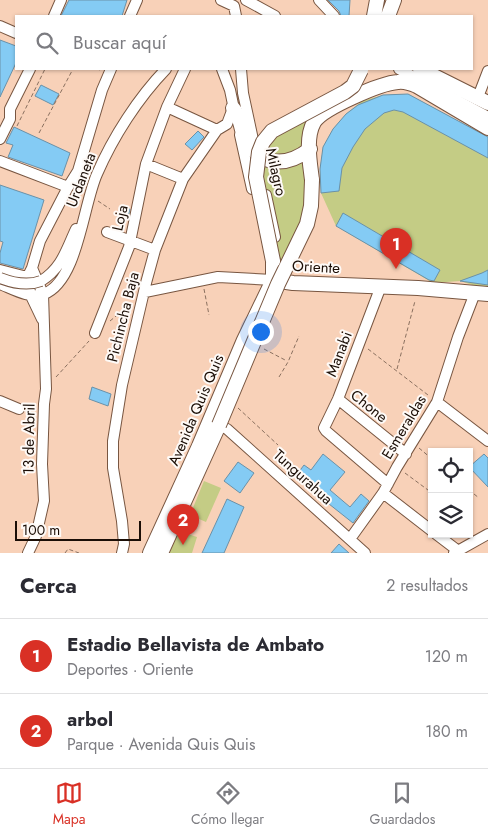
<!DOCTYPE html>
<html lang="es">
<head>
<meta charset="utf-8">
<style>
  body { margin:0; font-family:Jost,sans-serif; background:#f7f7f7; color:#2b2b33 }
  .controls { position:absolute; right:15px; bottom:15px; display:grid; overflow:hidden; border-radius:0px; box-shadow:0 1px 4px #0004 }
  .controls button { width:45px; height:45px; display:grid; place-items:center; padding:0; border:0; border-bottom:1px solid #e1e1e2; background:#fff; color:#2b2b33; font:25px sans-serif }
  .scale { position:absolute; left:15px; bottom:12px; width:126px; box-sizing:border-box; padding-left:5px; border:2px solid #1b0e06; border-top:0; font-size:14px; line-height:18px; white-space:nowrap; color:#1b0e06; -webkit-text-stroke:4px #fefaf7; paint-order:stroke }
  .you { position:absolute; left:260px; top:331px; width:18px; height:18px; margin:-12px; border:4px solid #fff; border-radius:50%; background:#1a73e8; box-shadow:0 0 0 8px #1a73e833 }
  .badge { display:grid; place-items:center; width:32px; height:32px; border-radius:50%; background:#d93025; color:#fff; font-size:16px; font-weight:700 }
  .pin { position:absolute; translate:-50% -41px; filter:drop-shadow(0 1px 2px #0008) }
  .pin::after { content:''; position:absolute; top:26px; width:18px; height:15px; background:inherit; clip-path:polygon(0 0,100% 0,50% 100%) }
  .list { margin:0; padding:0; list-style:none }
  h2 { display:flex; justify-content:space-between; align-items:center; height:65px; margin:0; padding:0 20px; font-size:21px }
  h2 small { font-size:16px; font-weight:400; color:#7c7c81 }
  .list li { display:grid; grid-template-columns:32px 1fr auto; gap:15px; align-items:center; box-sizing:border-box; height:75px; padding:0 20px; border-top:1px solid #e1e1e2 }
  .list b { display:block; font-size:19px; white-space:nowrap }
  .list p { margin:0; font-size:16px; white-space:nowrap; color:#7c7c81 }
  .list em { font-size:16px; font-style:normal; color:#7c7c81 }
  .icon { flex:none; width:28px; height:28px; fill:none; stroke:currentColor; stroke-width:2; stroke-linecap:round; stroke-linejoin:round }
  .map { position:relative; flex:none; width:488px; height:553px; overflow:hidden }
  .search { position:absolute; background:#fff; box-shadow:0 1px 4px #0004; left:15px; right:15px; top:15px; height:55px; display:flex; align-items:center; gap:12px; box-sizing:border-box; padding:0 18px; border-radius:0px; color:#7c7c81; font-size:19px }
  .sheet { height:215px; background:#fff }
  nav { display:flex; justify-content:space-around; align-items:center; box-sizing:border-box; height:70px; border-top:1px solid #e1e1e2; background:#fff; font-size:14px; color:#7c7c81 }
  nav a { display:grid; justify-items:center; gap:2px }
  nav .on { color:#d93025 }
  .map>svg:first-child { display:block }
</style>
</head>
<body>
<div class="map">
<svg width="488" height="553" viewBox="0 0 488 553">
  <rect width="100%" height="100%" fill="#f8d1b8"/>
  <!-- green -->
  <path fill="#c4cc85" d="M408 94 488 137V290L460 281 433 283 336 226 321 193 320 169 323 147 333 129 346 114 362 101 383 95Z
    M334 103 307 131 309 204 297 239 278 267 261 163 273 138Z
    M204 481 221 488 206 522 190 515Z
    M178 531 197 537 192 553H169Z"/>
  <!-- building -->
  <path fill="#84cbf4" stroke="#6a91a8" d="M69 0H127L122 16H61Z
    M328 0H350L349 16H341L339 11Z
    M0 40 16 46V63L0 97Z
    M41 85 59 94 53 105 35 96Z
    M408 94 488 137V158L403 112 394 110 384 113 365 129 353 147 342 168 339 191 321 193 320 169 323 147 333 129 346 114 358 105 383 95Z
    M14 127 70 153 62 176 8 157 13 145 6 143Z
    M198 131 204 137 192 150 185 144Z
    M0 185 44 200 23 269 0 263V253L3 242 0 241Z
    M120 208 130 209 128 217 119 216Z
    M343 213 440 270 434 281 429 280 336 226Z
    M488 270V285L460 281 482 273Z
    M92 387 111 394 108 406 89 399Z
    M323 454 345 472 330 490 350 507 361 494 369 501 353 523 295 477 304 465 311 470Z
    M484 454 488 458V487L469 467Z
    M238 462 254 473 240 493 224 481Z
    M227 499 244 507 224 553H202Z
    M339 544 349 553H331Z"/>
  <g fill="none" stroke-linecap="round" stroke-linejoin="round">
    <!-- minor casing -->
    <g stroke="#785641" stroke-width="12">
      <path id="minor" d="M221 0 234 6 236 16
        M246 0 275 16
        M319 0 334 16
        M54 16 61 0
        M130 16 137 0
        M0 26 16 33
        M222 69 230 90 235 114
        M241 69 243 93 255 149
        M399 69 488 117
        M478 97 488 71
        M167 107 217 130
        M240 135 252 189
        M0 139 10 119V109L30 69
        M0 161 68 187
        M146 164 183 179
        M266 195 275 237
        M107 232 155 250
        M0 270 31 278
        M41 281C62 268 66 250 76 229
        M0 284C13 289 29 299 44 294 78 281 83 205 97 174 113 137 138 98 166 69
        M381 286 338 399 324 428 326 431 388 484
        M145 292 218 277 273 280 272 276
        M42 319 31 296 27 278 32 268 40 241 68 187 78 171 102 90 111 69
        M95 333 129 247 146 164 167 107 185 69
        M338 399 406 454
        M0 401 19 409
        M437 402 488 441
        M219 425 227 429 365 553
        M383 493 432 531
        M436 534 457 550
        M350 539 383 493 397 467 437 402 458 337 475 293
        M28 553 36 536 44 501 42 464 44 404 46 389 43 294 32 268
        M122 553 124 544 122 521 113 468V441L122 385 146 283 155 250 183 179 217 130 227 124 233 108
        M454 553 488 534"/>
    </g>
    <!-- major casing -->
    <g stroke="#785641" stroke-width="16">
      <path id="major" d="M374 16 377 0
        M388 16 394 0
        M420 69 488 103
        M233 108C240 116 240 124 243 133 256 166 284 169 310 149
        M312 180C310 163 305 138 314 122 323 108 381 83 398 82 405 81 410 83 417 86L488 128
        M273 280 293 283 418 288 488 294
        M150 553 199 446 244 340 273 280V261
        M161 553 219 425"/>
    </g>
    <!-- path -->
    <path stroke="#8a705f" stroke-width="1" stroke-dasharray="4 2.5" stroke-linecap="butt" d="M93 69 100 70
      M17 126 45 69
      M39 133 73 69
      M98 201 110 209
      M204 289 209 315
      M110 321 132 303
      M264 349 287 361
      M368 349 428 395
      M397 369 415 301
      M56 377 89 341
      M279 377 288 362 299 336
      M238 408 278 445
      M419 448 432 459
      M405 473 432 493
      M469 490 479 498
      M65 553 68 549 79 553"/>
    <!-- minor -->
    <use href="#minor" stroke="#fff" stroke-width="10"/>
    <!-- major -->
    <use href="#major" stroke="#fff" stroke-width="14"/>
    <!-- minor-bridge casing -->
    <g stroke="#785641" stroke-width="12" stroke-linecap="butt">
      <path id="minor-bridge" d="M0 278C13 283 28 286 41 281"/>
    </g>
    <!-- major-bridge casing -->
    <g stroke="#785641" stroke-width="16" stroke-linecap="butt">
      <path id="major-bridge" d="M273 261 256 177 259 152 263 142 272 131 345 92 353 86 361 70
        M219 425 278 284 307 224 311 206 312 180"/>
    </g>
    <!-- minor-bridge -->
    <use href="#minor-bridge" stroke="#fff" stroke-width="10"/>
    <!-- major-bridge -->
    <use href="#major-bridge" stroke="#fff" stroke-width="14"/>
  </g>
  <g text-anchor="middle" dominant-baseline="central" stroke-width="4" stroke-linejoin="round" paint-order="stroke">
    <!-- street labels -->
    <g font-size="15" fill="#1b0e06" stroke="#fefaf7">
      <text transform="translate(276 172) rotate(77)">Milagro</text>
      <text transform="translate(81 180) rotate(-69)">Urdaneta</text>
      <text transform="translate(120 218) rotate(-77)">Loja</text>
      <text transform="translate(316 267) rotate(3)">Oriente</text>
      <text transform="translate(123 317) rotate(-76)">Pichincha Baja</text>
      <text transform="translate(339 354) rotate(-69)">Manabi</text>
      <text transform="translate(369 406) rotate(39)">Chone</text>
      <text transform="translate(196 410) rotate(-67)">Avenida Quis Quis</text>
      <text transform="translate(404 427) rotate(-59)">Esmeraldas</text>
      <text transform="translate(29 439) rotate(-89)">13 de Abril</text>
      <text transform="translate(303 477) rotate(42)">Tungurahua</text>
    </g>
  </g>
</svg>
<div class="controls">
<button><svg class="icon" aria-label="locate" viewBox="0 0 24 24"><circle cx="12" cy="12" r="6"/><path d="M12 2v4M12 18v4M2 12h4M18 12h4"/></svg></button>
<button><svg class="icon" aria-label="layers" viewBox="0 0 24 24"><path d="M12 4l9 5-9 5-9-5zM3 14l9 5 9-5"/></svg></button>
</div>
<div class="scale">100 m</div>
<div class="you"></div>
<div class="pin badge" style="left:396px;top:269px">1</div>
<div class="pin badge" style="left:183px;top:545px">2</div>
<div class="search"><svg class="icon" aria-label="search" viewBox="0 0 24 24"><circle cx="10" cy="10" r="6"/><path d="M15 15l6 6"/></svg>Buscar aquí</div>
</div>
<section class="sheet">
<h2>Cerca<small>2 resultados</small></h2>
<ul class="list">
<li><span class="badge">1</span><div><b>Estadio Bellavista de Ambato</b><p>Deportes · Oriente</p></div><em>120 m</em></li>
<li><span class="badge">2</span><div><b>arbol</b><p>Parque · Avenida Quis Quis</p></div><em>180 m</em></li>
</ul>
</section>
<nav>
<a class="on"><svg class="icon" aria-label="map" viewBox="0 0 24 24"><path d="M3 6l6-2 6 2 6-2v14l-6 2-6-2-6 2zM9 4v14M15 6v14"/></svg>Mapa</a>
<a><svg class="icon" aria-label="directions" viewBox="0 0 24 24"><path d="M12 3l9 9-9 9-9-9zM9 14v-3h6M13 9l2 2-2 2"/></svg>Cómo llegar</a>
<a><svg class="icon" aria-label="saved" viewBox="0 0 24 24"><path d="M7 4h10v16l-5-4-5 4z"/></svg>Guardados</a>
</nav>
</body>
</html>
